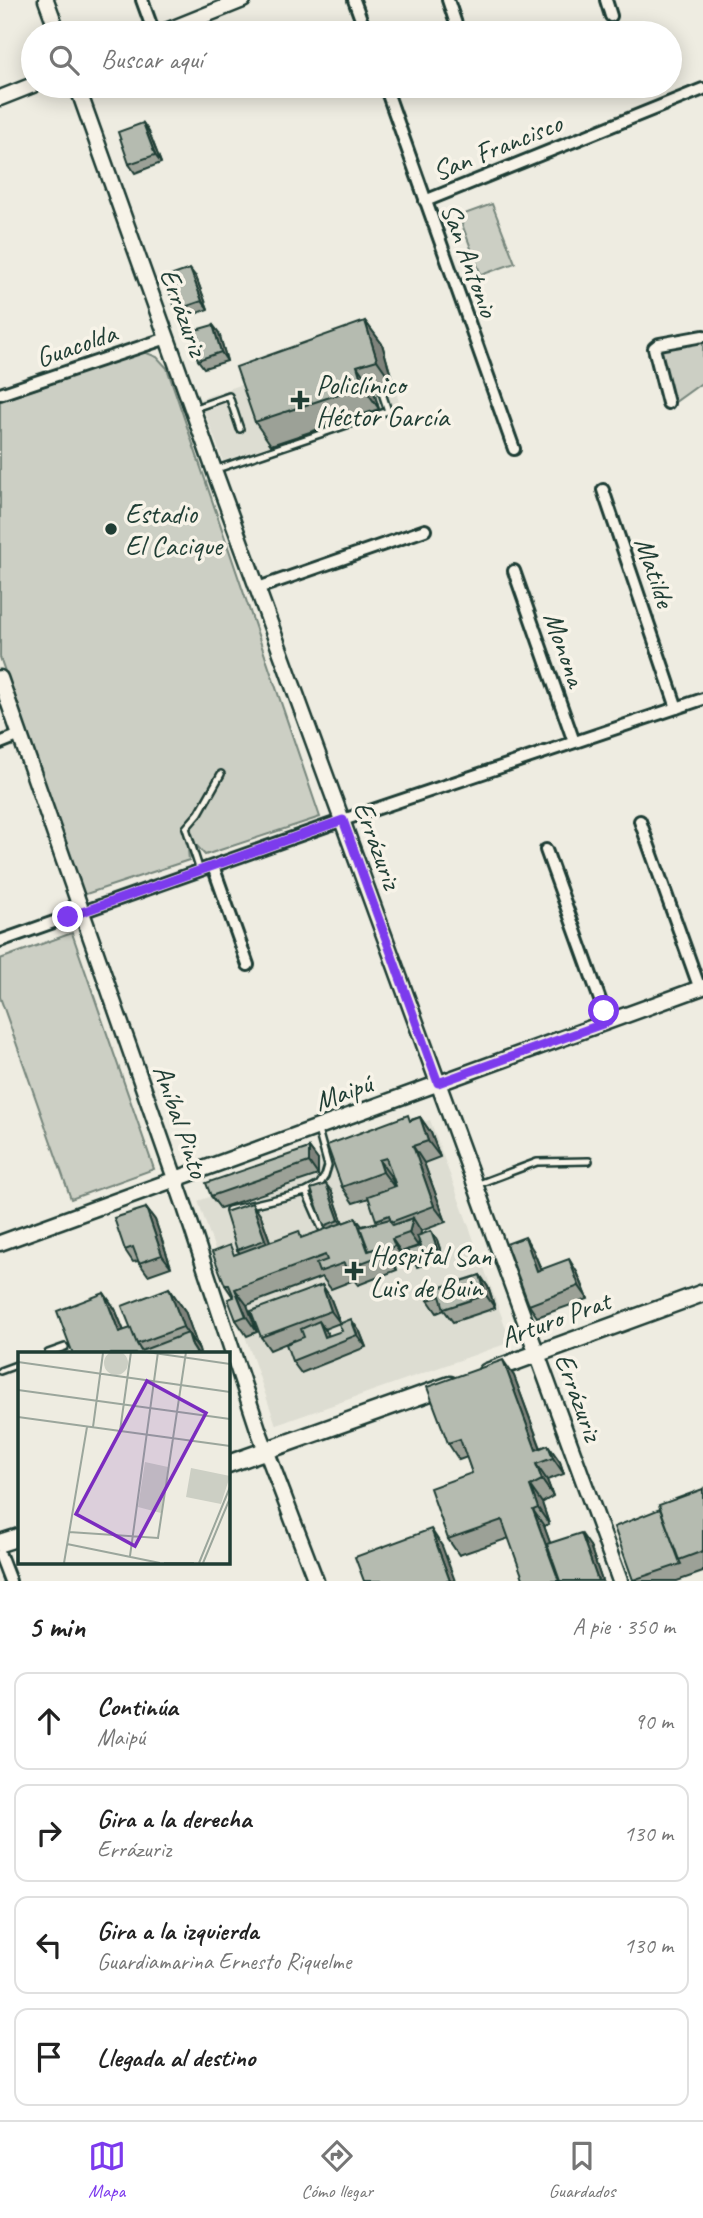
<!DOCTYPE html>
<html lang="es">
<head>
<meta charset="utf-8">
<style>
  body { margin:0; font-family:Caveat,sans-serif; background:#f2f2f2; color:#222 }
  .stop { position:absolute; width:21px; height:21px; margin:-16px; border:5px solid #7c3aed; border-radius:50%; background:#fff }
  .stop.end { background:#7c3aed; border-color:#fff; box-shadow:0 2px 7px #0008 }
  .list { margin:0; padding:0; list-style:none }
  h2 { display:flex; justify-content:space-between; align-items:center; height:91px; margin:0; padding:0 28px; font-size:30px }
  h2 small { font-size:23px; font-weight:400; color:#767676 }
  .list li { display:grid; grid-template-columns:46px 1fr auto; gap:21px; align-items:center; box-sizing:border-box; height:98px; margin:0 14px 14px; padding:0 14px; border:2px solid #e0e0e0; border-radius:14px }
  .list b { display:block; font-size:26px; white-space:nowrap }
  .list p { margin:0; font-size:23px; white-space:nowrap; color:#767676 }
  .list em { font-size:23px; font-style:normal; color:#767676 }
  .icon { flex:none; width:38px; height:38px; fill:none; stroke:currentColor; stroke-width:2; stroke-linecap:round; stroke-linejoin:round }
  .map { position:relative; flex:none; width:703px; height:1581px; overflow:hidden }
  .search { position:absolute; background:#fff; box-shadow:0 4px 18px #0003; left:21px; right:21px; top:21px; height:77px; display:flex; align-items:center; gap:18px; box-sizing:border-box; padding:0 24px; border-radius:38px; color:#767676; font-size:26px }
  .sheet { height:539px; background:#fff }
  nav { display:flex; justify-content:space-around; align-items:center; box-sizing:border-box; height:98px; border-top:2px solid #e0e0e0; background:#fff; font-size:19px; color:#767676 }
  nav a { display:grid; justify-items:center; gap:4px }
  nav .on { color:#7c3aed }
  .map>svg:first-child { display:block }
</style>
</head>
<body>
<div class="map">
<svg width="703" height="1581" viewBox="0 0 703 1581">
  <rect width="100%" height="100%" fill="#eeece1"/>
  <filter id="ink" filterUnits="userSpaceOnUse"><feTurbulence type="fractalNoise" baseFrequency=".0143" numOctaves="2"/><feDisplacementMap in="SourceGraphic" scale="14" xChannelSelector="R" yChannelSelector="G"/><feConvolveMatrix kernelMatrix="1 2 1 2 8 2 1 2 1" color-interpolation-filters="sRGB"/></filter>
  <g filter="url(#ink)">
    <!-- built -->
    <path fill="#ddddd2" d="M379 337 399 402 223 461 200 399Z
      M430 1120 511 1342 276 1425 198 1201Z"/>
    <!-- green -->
    <path fill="#cccfc4" stroke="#76867c" stroke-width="2" d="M492 204 515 263 481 275 459 216Z
      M703 342V382L671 405 658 349Z
      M144 352 157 357 167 368 320 817 205 855 197 846 188 849 189 860 83 895 0 657V401Z
      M72 933 154 1169 71 1199 0 997V959Z"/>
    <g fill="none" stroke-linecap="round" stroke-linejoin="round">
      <!-- service casing -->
      <g stroke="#1f3d34" stroke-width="10">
        <path id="service" d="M195 408 229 396 240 429
          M217 469 388 411 381 390
          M200 871 186 828 199 813 221 774
          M476 1185 537 1162 589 1161
          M306 1192 324 1233
          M229 1210 306 1192 319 1185 325 1176 328 1166 318 1130
          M48 1353 65 1347
          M0 1371 19 1364"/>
      </g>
      <!-- minor casing -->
      <g stroke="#1f3d34" stroke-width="16">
        <path id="minor" d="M142 0 154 33
          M354 0 366 33
          M448 0 459 33
          M606 0 611 16
          M385 86 514 449
          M425 201 703 89
          M0 394 167 338
          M668 403 654 348 659 344 703 336
          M603 490 677 708
          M514 571 574 742
          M258 588 425 530
          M0 743 20 735
          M640 821 700 989
          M546 850 608 1022
          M213 866 248 965
          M0 941 343 820 703 699
          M0 1555 10 1581"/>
      </g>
      <!-- tertiary casing -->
      <g stroke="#1f3d34" stroke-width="19">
        <path id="tertiary" d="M46 0 58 33
          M161 33 243 0
          M77 86 217 478 620 1581
          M0 98 33 85
          M0 678 185 1207 258 1429 316 1581
          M0 1243 703 987"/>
      </g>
      <!-- secondary casing -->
      <g stroke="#1f3d34" stroke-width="21">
        <path id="secondary" d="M487 1372 703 1293
          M228 1464 450 1385
          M0 1543 19 1537"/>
      </g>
      <!-- service -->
      <use href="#service" stroke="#f7f3e8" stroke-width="5"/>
      <!-- minor -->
      <use href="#minor" stroke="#f7f3e8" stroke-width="10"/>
      <!-- tertiary -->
      <use href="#tertiary" stroke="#f7f3e8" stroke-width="14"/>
      <!-- secondary -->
      <use href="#secondary" stroke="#f7f3e8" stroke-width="16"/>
    </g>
    <!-- wall -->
    <path fill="#9ca197" stroke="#1f3d34" stroke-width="2" fill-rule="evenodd" d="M143 123 149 132 161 163 135 173 129 164Z
      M196 277 208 309 182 319 176 310Z
      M365 321 382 344 393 383 373 389 379 409 271 445 255 422Z
      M213 325 219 333 227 361 204 368 198 360Z
      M420 1117 431 1133 440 1157 424 1163 446 1222 421 1231 420 1235 431 1231 437 1240 443 1258 417 1267 411 1259 421 1246 419 1241 418 1246 401 1252 404 1259 394 1262 397 1270 358 1285 354 1280 331 1289 322 1277 247 1305 257 1332 247 1336 236 1320 233 1297 225 1285 236 1254 240 1253 237 1250 261 1216 270 1241 303 1238 326 1229 324 1226 332 1192 343 1223 356 1218 362 1226 378 1222 369 1198 353 1203 342 1187 411 1120ZM393 1176 396 1186H394L391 1177Z
      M309 1148 318 1160V1175L220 1208 211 1196Z
      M146 1208 155 1220 171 1267 148 1275 138 1261 133 1262 125 1250Z
      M533 1250 541 1269 577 1272 588 1299 537 1317 529 1305Z
      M480 1275 488 1287 495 1308 453 1322 444 1310 437 1313 428 1300Z
      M322 1285 330 1297 340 1323 324 1329 328 1336 360 1332 366 1347 301 1373 292 1361 294 1340 270 1350 261 1337Z
      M169 1288 185 1311 200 1354H73L104 1293 115 1309 124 1331 131 1328Z
      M514 1376 541 1448 548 1445 560 1462 564 1474 547 1480 553 1496 542 1503 549 1524 544 1526 550 1543 590 1546 602 1581 509 1538 459 1555 448 1539 472 1473 467 1457 459 1460 448 1443Z
      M703 1489V1572L677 1581H633Z"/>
    <!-- shaded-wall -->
    <path fill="#7f837b" stroke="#1f3d34" stroke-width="2" d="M143 123 149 132 161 163 155 155Z
      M190 269 196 277 208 309 202 301Z
      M365 321 382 344 393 383 377 360Z
      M213 325 219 333 227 361 221 352Z
      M357 366 373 389 379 409 363 386Z
      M420 1117 431 1133 440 1157 428 1141Z
      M413 1146 424 1163 446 1222 434 1206Z
      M309 1148 318 1160V1175L309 1162Z
      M379 1160 391 1177 395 1188 383 1172Z
      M326 1184 332 1192 345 1229 339 1220Z
      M252 1203 261 1216 274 1253 265 1240Z
      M146 1208 155 1220 171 1267 162 1255Z
      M413 1218 421 1231 418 1246 409 1233Z
      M431 1231 437 1240 443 1258 437 1249Z
      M525 1237 533 1250 546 1283 537 1271Z
      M392 1239 401 1252 404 1259 395 1246Z
      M382 1246 394 1262 397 1270 385 1254Z
      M569 1259 577 1272 588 1299 579 1286Z
      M480 1275 488 1287 495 1308 486 1295Z
      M322 1285 330 1297 340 1323 331 1311Z
      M169 1288 185 1311 199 1350 183 1327Z
      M235 1289 247 1305 257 1332 246 1316Z
      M104 1293 115 1309 131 1349 119 1332Z
      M351 1319 360 1332 366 1347 357 1335Z
      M319 1321 328 1334 332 1345 325 1337Z
      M188 1333 199 1350 200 1354H197L192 1346Z
      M503 1360 514 1376 545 1460 536 1450Z
      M548 1445 560 1462 564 1474 553 1458Z
      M536 1464 547 1480 553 1496 542 1480Z
      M530 1486 542 1503 549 1524 538 1508Z
      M533 1510 544 1526 564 1581H559Z
      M431 1529 442 1546 455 1581H450Z
      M581 1533 590 1546 602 1581H598Z"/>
    <!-- building -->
    <path fill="#b5bbb0" stroke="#1f3d34" stroke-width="2" d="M143 123 155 155 129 164 118 132Z
      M190 269 202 301 176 310 164 278Z
      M365 321 377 360 357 366 363 386 255 422 236 367Z
      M213 325 221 352 198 360 189 332Z
      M408 1115 410 1121 420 1117 428 1141 413 1146 434 1206 391 1222 389 1215 376 1220 368 1196 396 1186 386 1158 379 1160 383 1172 342 1187 327 1145Z
      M309 1148V1162L211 1196 206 1183Z
      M326 1184 339 1220 324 1226 311 1189Z
      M252 1203 265 1240 237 1250 225 1212Z
      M146 1208 162 1255 139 1263 133 1247 125 1250 114 1218Z
      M356 1218 368 1251 382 1246 385 1254 346 1269 344 1263 319 1272 316 1264 327 1260 325 1255 235 1289 246 1316 236 1320 228 1299 234 1297 229 1285H225L212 1252 230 1245 234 1255 299 1231 301 1238Z
      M413 1218 409 1233 392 1239 395 1246 385 1250 382 1246 369 1251 360 1227 390 1219 393 1225Z
      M431 1231 437 1249 411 1259 407 1250 421 1246 417 1236Z
      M525 1237 537 1271 569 1259 579 1286 529 1305 506 1244Z
      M480 1275 486 1295 444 1309 440 1296 428 1300 426 1292Z
      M322 1285 331 1311 261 1337 251 1311Z
      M169 1288 183 1327 137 1344 122 1306Z
      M104 1293 119 1332 131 1328 137 1344 141 1351 188 1333 192 1346 197 1354H73L57 1311Z
      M351 1319 357 1335 292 1361 286 1344 304 1337 301 1329 319 1321 325 1337 342 1331 339 1324Z
      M503 1360 536 1450 548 1445 553 1458 536 1464 542 1480 530 1486 538 1508 533 1510 559 1581H524L502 1520 448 1539 430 1488 472 1473 460 1439 448 1443 427 1387Z
      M703 1489V1551L679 1560 659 1505Z
      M660 1509 679 1560 681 1564 633 1580 614 1527Z
      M431 1529 450 1581H364L355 1557Z
      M581 1533 598 1581H560L547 1544Z"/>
  </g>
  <g fill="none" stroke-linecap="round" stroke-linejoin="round" filter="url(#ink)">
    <!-- route -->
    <path stroke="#7c3aed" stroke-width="9" d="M68 917 343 820 438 1083 608 1022 604 1011"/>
  </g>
  <!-- markers -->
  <g fill="#1f3d34" stroke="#f7f3e8" stroke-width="2.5">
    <path d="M296.5 389.5h7v7h7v7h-7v7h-7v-7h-7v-7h7z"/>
    <circle cx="111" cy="529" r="7"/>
    <path d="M350.5 1260.5h7v7h7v7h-7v7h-7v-7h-7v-7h7z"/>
  </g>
  <g text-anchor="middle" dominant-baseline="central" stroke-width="7" stroke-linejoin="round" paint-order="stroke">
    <!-- street labels -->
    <g font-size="28" fill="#1f3d34" stroke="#f7f3e8">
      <text transform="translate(497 147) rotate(-22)">San Francisco</text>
      <text transform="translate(470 260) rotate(70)">San Antonio</text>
      <text transform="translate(184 312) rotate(70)">Errázuriz</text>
      <text transform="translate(76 345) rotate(-19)">Guacolda</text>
      <text transform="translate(655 572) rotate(71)">Matilde</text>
      <text transform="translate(565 649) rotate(71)">Monona</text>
      <text transform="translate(378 845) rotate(70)">Errázuriz</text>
      <text transform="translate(343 1092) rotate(-20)">Maipú</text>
      <text transform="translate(181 1121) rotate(71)">Aníbal Pinto</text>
      <text transform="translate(555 1319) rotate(-20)">Arturo Prat</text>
      <text transform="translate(579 1397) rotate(70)">Errázuriz</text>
    </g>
    <!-- poi labels -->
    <g font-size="28" fill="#1f3d34" stroke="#f7f3e8" text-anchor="start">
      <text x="316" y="384">Policlínico<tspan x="316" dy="32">Héctor García</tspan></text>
      <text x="125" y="513">Estadio<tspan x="125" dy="32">El Cacique</tspan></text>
      <text x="370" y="1255">Hospital San<tspan x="370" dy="32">Luis de Buin</tspan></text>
    </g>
  </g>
  <!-- overview -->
  <g transform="translate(18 1352)">
    <rect width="212" height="212" fill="#eeece1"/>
    <path d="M86 11a12 12 0 1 1 24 0a12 12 0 1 1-24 0ZM127 110 150 115 143 161 120 155ZM173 116 212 124 203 152 168 145Z" fill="#cccfc4"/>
    <path fill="none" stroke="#9ba69c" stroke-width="2" d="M129 0 212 12M0 10 212 40M0 38 212 67M0 65 212 94M75 75 85 1M102 79 113 0M51 180 140 186 168 0M49 192 142 211M112 204 140 0M46 211 69 75M146 211H176M181 211 212 135M185 211 212 146"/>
    <path fill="#7b2cbf" fill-opacity="0.15" stroke="#7b2cbf" stroke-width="3.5" d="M129 29 188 61 117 194 58 162Z"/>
    <rect width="212" height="212" fill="none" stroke="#1f3d34" stroke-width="3.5"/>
  </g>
</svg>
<div class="stop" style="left:604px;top:1011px"></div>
<div class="stop end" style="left:68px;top:917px"></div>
<div class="search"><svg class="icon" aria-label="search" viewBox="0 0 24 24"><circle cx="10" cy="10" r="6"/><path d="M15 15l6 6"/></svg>Buscar aquí</div>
</div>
<section class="sheet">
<h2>5 min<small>A pie · 350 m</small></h2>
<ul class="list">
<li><svg class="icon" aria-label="ahead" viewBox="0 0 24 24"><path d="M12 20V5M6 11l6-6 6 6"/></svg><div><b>Continúa</b><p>Maipú</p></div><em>90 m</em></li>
<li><svg class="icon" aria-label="right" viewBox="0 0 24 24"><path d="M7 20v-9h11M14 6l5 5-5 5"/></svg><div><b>Gira a la derecha</b><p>Errázuriz</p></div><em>130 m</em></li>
<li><svg class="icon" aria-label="left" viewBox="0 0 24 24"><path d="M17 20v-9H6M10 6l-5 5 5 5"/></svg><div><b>Gira a la izquierda</b><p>Guardiamarina Ernesto Riquelme</p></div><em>130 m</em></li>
<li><svg class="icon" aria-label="arrive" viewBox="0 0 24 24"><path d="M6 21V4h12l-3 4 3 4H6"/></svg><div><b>Llegada al destino</b></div></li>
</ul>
</section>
<nav>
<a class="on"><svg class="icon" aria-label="map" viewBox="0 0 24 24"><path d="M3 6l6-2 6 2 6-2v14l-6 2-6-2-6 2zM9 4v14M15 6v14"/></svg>Mapa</a>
<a><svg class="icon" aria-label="directions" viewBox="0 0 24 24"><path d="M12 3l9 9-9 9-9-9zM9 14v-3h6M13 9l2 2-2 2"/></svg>Cómo llegar</a>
<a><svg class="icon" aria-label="saved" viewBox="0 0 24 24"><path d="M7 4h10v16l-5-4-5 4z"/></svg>Guardados</a>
</nav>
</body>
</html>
